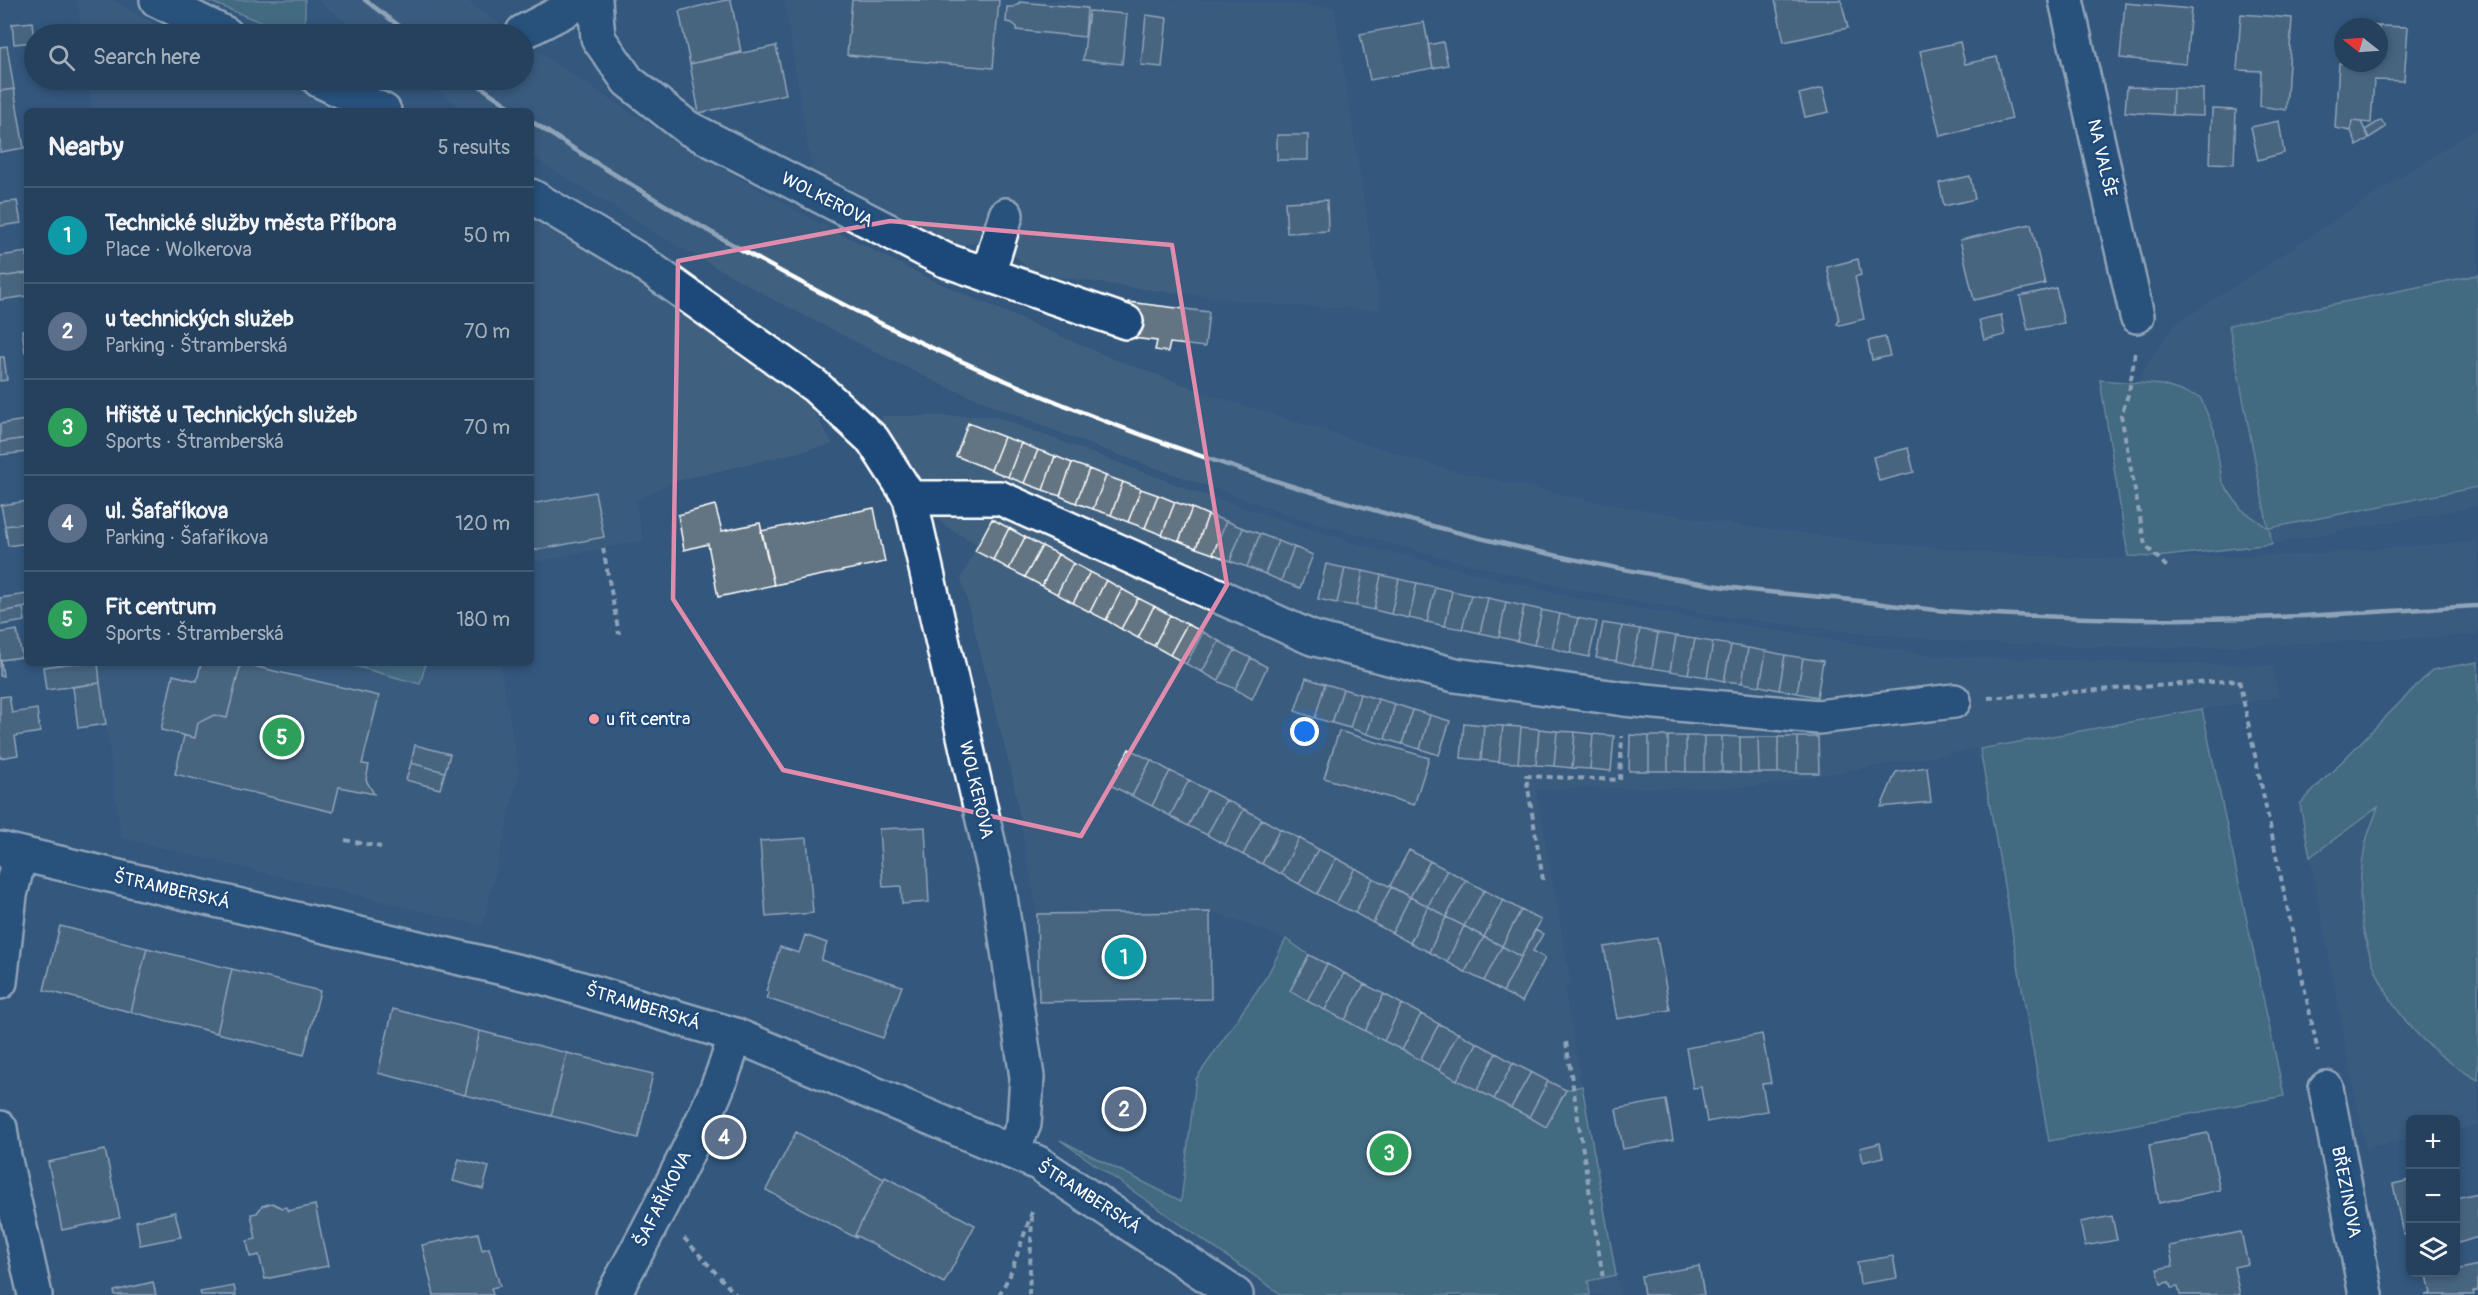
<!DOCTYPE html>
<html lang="en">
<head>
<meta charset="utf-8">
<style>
  body { margin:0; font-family:Pangolin,sans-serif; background:#324c67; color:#f1f3f6 }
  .controls { position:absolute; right:18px; bottom:18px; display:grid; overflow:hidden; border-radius:9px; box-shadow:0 3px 9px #0003 }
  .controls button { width:54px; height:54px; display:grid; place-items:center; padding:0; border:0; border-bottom:2px solid #425a73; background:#26415e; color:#f1f3f6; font:30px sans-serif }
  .compass { position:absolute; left:2334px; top:18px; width:54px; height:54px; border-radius:50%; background:#26415e; box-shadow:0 3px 9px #0003; rotate:287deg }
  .you { position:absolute; left:1305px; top:732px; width:21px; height:21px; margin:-15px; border:4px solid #fff; border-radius:50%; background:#1a73e8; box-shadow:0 0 0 9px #1a73e833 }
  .badge { display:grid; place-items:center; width:39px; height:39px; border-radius:50%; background:#8c9099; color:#fff; font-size:20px; font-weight:700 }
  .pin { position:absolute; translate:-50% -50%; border:3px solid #fff; box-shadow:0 2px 6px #0006 }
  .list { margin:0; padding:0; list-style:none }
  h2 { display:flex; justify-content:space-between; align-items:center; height:78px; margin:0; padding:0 24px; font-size:26px }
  h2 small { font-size:20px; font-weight:400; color:#a4afbc }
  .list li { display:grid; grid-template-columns:39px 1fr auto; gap:18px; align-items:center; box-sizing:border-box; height:96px; padding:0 24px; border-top:2px solid #425a73 }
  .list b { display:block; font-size:22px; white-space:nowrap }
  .list p { margin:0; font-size:20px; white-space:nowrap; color:#a4afbc }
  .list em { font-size:20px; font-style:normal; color:#a4afbc }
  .icon { flex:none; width:33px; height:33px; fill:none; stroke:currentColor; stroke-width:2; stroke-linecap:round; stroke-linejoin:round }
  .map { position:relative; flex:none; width:2478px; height:1295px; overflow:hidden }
  .search { position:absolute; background:#26415e; box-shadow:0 3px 9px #0003; left:24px; top:24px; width:510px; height:66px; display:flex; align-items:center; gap:15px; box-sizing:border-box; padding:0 21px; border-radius:33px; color:#a4afbc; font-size:22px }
  .panel { position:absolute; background:#26415e; box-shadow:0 3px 9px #0003; left:24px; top:108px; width:510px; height:558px; border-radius:9px }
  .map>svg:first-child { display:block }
</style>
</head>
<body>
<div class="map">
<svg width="2478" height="1295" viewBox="0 0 2478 1295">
  <rect width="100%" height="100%" fill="#33577d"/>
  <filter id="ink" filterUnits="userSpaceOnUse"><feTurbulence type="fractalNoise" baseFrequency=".0167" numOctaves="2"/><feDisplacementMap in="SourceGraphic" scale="12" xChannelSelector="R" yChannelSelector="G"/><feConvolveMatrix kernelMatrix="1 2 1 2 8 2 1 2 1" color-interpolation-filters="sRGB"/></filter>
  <g filter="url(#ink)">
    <!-- built -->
    <path fill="#41607f" d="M77 0H113L145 19 179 34H82Z
      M317 0H466L514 34H362Z
      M784 0H1225L1334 7 1381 310 1277 305 1136 288 1033 273 1013 254 978 243 951 246 813 178Z
      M524 42 626 110 712 163 816 221 930 279 1111 358 1215 396 1446 469 1593 501 1726 523 1865 541 1971 551 2083 558 2183 557 2292 555 2478 541V635L2195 648 2093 647 1966 642 1849 632 1718 616 1571 589 1428 554 1301 519 1093 446 942 385 887 358 778 302 669 241 531 156V111H465L422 80H524Z
      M88 80H281L354 111H92Z
      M2478 127V506L2272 544 2174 555 2134 393 2144 369 2156 350 2176 324Z
      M531 210 636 272 805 398 833 444 669 483 635 502 644 540 531 563Z
      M883 416H994L1202 494 1358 544 1581 599 1936 656 2273 666 2278 697 1754 787 1536 789 1571 984 1564 987 1582 1086 1573 1088 1599 1179 1620 1295H1282L1181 1201 1309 955 1286 939 1211 912V999L1039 1002 1037 914 1013 780 961 578 978 545 947 527 863 462Z
      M2478 662V1126L2456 1130V1120H2410V1139L2365 1148 2300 804 2432 670Z
      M98 663H500L519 774 483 926 121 838Z"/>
    <!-- green -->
    <path fill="#578086" stroke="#abc0c2" stroke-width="1.5" d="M206 0H305V34H290Z
      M2478 275V487L2269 528 2272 544 2157 557 2128 556 2100 380 2162 385 2200 397 2214 430 2222 482 2241 509 2268 528 2229 325Z
      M2478 662V1080C2391 1032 2345 946 2365 847 2367 833 2374 820 2378 807L2310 857 2300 804 2432 670Z
      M344 663H426L420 684Z
      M2202 709 2284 1096 2049 1141 1980 749Z
      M1286 939 1309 955 1290 991 1546 1126 1566 1090 1582 1086 1616 1275 1588 1281 1590 1295H1282L1060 1140 1181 1201 1196 1079 1267 976Z"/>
    <!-- building -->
    <path fill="#637583" stroke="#fff" stroke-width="1.5" d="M726 0H731L741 52 690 64 679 11Z
      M852 0H999L993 68 847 55Z
      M1775 0H1841L1848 28 1784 42Z
      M1019 2 1087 8 1085 37 1016 30 1017 27 1012 23 1006 22 1007 7H1013L1019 4Z
      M2125 3 2191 9 2186 64 2120 58Z
      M1089 11 1127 14 1122 64 1083 60Z
      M2241 14 2292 18 2286 110 2260 106 2261 71 2237 70Z
      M1146 15 1167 18 1162 67 1141 65Z
      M32 22 34 42 14 44 12 24Z
      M1424 22 1433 68 1370 80 1360 34Z
      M2357 25 2408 27 2404 81 2374 80 2371 123 2352 121 2351 131 2335 128 2339 63H2379V27H2357Z
      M1443 42 1448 65 1433 68 1428 45Z
      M1960 42 1965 64 1997 57 2012 119 1940 136 1920 51Z
      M7 46 14 89 0 91V47Z
      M776 46 786 94 699 113 690 64Z
      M2127 87 2173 88 2172 115 2125 112Z
      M1823 88 1829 112 1805 117 1799 94Z
      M2173 88 2203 89V116L2172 115Z
      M14 89 24 148 0 152V91Z
      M2212 109 2236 110 2234 164 2210 163Z
      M2381 120 2386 127 2369 138 2365 130Z
      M2279 121 2284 153 2258 160 2251 127Z
      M2352 121 2361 122 2369 138 2357 146 2351 131Z
      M1277 135H1308V160H1277Z
      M1970 176 1975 199 1944 206 1939 183Z
      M1327 200 1328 231 1287 233 1285 202Z
      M17 201 21 223 0 226V203Z
      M2031 224 2045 284 1974 300 1960 240Z
      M27 252V273L0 277V256Z
      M1858 259 1861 275 1855 277 1864 319 1840 325 1837 324 1839 320 1827 267Z
      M27 273V296L0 300V277Z
      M2056 288 2064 323 2028 330 2020 296Z
      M1128 302 1209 312 1205 347 1170 343 1168 352 1155 350 1157 341 1124 337Z
      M2001 315 2005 335 1984 340 1979 320Z
      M27 329V352H25L22 330Z
      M1885 337 1890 356 1872 360 1868 341Z
      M0 357H4L7 380 0 381Z
      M25 420 27 438 0 442V424Z
      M968 423 1004 437 991 470 956 456Z
      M1004 437 1021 443 1008 477 991 470Z
      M27 438V452L0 455V442Z
      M1021 443 1038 450 1024 483 1008 477Z
      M1908 448 1914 472 1879 481 1873 457Z
      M1038 450 1055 456 1043 490 1024 483Z
      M1055 456 1072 463 1060 496 1043 490Z
      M1072 463 1089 469 1076 503 1060 496Z
      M1089 469 1106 476 1093 509 1076 503Z
      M1106 476 1123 482 1111 515 1093 509Z
      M1123 482 1141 489 1128 522 1111 515Z
      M1141 489 1158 495 1145 528 1128 522Z
      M595 492 604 537 531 551V504Z
      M1158 495 1175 502 1162 535 1145 528Z
      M27 501V523L5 526 1 505Z
      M1175 502 1192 508 1179 541 1162 535Z
      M715 505 722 531 760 523 774 585 718 597 708 544 684 550 678 515Z
      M874 508 885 562 774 585 761 531Z
      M1192 508 1208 515 1196 548 1179 541Z
      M1208 515 1226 521 1213 554 1196 548Z
      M992 519 1009 528 993 560 975 551Z
      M1226 521 1243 528 1230 561 1213 554Z
      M27 523V543L8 546 5 526Z
      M1009 528 1025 537 1009 569 993 560Z
      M1243 528 1260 534 1247 567 1230 561Z
      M1260 534 1278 541 1265 574 1247 567Z
      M1025 537 1042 546 1025 577 1009 569Z
      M1278 541 1294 547 1281 581 1265 574Z
      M1042 546 1058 554 1042 586 1025 577Z
      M1294 547 1313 555 1300 588 1281 581Z
      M1058 554 1073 563 1057 594 1042 586Z
      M1073 563 1090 572 1073 603 1057 594Z
      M1326 564 1345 568 1337 603 1318 599Z
      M1345 568 1363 571 1356 606 1337 603Z
      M1363 571 1381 575 1374 610 1356 606Z
      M1090 572 1106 580 1090 612 1073 603Z
      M1381 575 1399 579 1391 614 1374 610Z
      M1399 579 1417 583 1409 618 1391 614Z
      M1106 580 1122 589 1106 620 1090 612Z
      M1417 583 1435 587 1427 622 1409 618Z
      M1435 587 1452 591 1445 626 1427 622Z
      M1122 589 1138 598 1121 629 1106 620Z
      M1452 591 1471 595 1462 629 1445 626Z
      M27 594V607L0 612V598Z
      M1471 595 1488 598 1480 633 1462 629Z
      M1138 598 1154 606 1138 638 1121 629Z
      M1488 598 1506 602 1499 637 1480 633Z
      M1506 602 1524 606 1517 641 1499 637Z
      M1154 606 1170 615 1154 646 1138 638Z
      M1524 606 1542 610 1534 645 1517 641Z
      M23 608 25 621 0 625V612Z
      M1542 610 1560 614 1552 648 1534 645Z
      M1560 614 1578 618 1570 653 1552 648Z
      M1170 615 1187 624 1170 655 1154 646Z
      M1578 618 1597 622 1589 657 1570 653Z
      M1603 623 1622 626 1616 661 1596 658Z
      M1187 624 1203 632 1186 664 1170 655Z
      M1622 626 1640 629 1633 665 1616 661Z
      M1640 629 1658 633 1652 668 1633 665Z
      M17 630 22 657 1 660 3 676H0V633Z
      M1203 632 1219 641 1202 672 1186 664Z
      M1658 633 1676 636 1670 671 1652 668Z
      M1676 636 1695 639 1688 674 1670 671Z
      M1695 639 1713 642 1707 677 1688 674Z
      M1219 641 1235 650 1218 681 1202 672Z
      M1713 642 1731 645 1724 681 1707 677Z
      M1731 645 1748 648 1742 683 1724 681Z
      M1748 648 1766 651 1760 686 1742 683Z
      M1235 650 1251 658 1235 689 1218 681Z
      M1766 651 1785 655 1779 690 1760 686Z
      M1785 655 1803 658 1797 693 1779 690Z
      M1251 658 1267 667 1252 699 1235 689Z
      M1803 658 1823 661 1817 697 1797 693Z
      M75 663H98L100 683 46 690 43 667Z
      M201 663H241L227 718 214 715 198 723 195 738 161 730 173 675 197 681Z
      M241 663 379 696 362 764 369 765 366 780 374 794 339 787 333 812 175 774 184 736 195 738 198 723 214 715 227 718Z
      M1306 678 1325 684 1315 718 1295 711Z
      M100 683 106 724 78 728 73 687Z
      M1325 684 1343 689 1332 723 1315 718Z
      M1343 689 1360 694 1350 728 1332 723Z
      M1360 694 1378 699 1367 734 1350 728Z
      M9 696 12 713 37 709 40 732 15 736 18 755 0 758V697Z
      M1378 699 1395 704 1385 739 1367 734Z
      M1395 704 1413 710 1402 744 1385 739Z
      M1413 710 1430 715 1420 749 1402 744Z
      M1430 715 1450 721 1439 755 1420 749Z
      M1464 723 1484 725 1481 760 1461 758Z
      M1484 725 1503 726 1499 762 1481 760Z
      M1503 726 1521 727 1518 763 1499 762Z
      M1521 727 1539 729 1536 765 1518 763Z
      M1539 729 1557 731 1554 766 1536 765Z
      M1339 731 1429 758 1414 805 1324 778Z
      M1557 731 1575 732 1572 768 1554 766Z
      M1575 732 1593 734 1590 769 1572 768Z
      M1593 734 1614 736 1611 771 1590 769Z
      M1630 735 1649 736V771H1629Z
      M1649 736H1668V771H1649Z
      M1668 736H1686V772L1668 771Z
      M1686 736H1704V772H1686Z
      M1704 736H1722V772H1704Z
      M1722 736 1740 737V773L1722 772Z
      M1740 737H1758L1759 773H1740Z
      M1758 737H1778V773H1759Z
      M1778 737H1798L1797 773H1778Z
      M1798 737H1818L1819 773H1797Z
      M415 745 450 754 445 772 411 763Z
      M1129 749 1151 760 1132 796 1110 785Z
      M1151 760 1170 771 1152 806 1132 796Z
      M411 763 445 772 440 789 406 780Z
      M1927 767 1931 802 1881 807 1896 772Z
      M1170 771 1189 780 1170 816 1152 806Z
      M1189 780 1207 790 1188 826 1170 816Z
      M1207 790 1226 800 1207 835 1188 826Z
      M1226 800 1244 809 1225 845 1207 835Z
      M1244 809 1262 819 1243 855 1225 845Z
      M1262 819 1280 829 1262 864 1243 855Z
      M925 827 929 902 902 904 901 886 883 887 879 829Z
      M1280 829 1299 838 1281 874 1262 864Z
      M807 838 813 913 766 917 760 841Z
      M1299 838 1318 849 1299 884 1281 874Z
      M1318 849 1336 858 1317 894 1299 884Z
      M1409 850 1430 861 1410 897 1390 886Z
      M1336 858 1355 868 1336 904 1317 894Z
      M1430 861 1447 870 1428 906 1410 897Z
      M1355 868 1373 878 1355 913 1336 904Z
      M1447 870 1466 880 1446 917 1428 906Z
      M1373 878 1391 887 1373 923 1355 913Z
      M1466 880 1484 890 1464 926 1446 917Z
      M1391 887 1410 897 1392 933 1373 923Z
      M1484 890 1503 900 1484 937 1464 926Z
      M1410 897 1428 906 1410 943 1392 933Z
      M1503 900 1521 910 1502 946 1484 937Z
      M1428 906 1446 917 1429 952 1410 943Z
      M1521 910 1541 920 1521 957 1502 946Z
      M1210 912 1211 999 1039 1002 1037 914Z
      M1446 917 1464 926 1447 962 1429 952Z
      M60 926 147 948 131 1012 44 990Z
      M1464 926 1484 937 1465 972 1447 962Z
      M1535 930 1543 934 1533 951 1545 958 1522 1002 1503 992Z
      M805 935 827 943 821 960 902 986 883 1038 766 998 769 992 766 991 780 947 799 953Z
      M1484 937 1502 946 1484 981 1465 972Z
      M1657 938 1670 1010 1617 1019 1604 947Z
      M1502 946 1521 957 1503 992 1484 981Z
      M147 948 232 969 217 1033 131 1012Z
      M1309 955 1327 964 1307 1001 1290 991Z
      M1327 964 1344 973 1325 1010 1307 1001Z
      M232 969 320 991 304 1055 217 1033Z
      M1344 973 1364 984 1345 1020 1325 1010Z
      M1364 984 1384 994 1365 1031 1345 1020Z
      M1384 994 1402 1004 1384 1041 1365 1031Z
      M1402 1004 1421 1014 1402 1050 1384 1041Z
      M393 1009 480 1031 465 1095 378 1073Z
      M1421 1014 1439 1024 1420 1060 1402 1050Z
      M1439 1024 1458 1033 1439 1070 1420 1060Z
      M480 1031 567 1053 551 1116 465 1095Z
      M1458 1033 1477 1043 1457 1080 1439 1070Z
      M1762 1034 1771 1083 1762 1084 1767 1111 1707 1122 1701 1087 1693 1088 1686 1048Z
      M1477 1043 1496 1053 1477 1090 1457 1080Z
      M567 1053 653 1074 638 1138 551 1116Z
      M1496 1053 1513 1063 1494 1099 1477 1090Z
      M1513 1063 1531 1072 1511 1108 1494 1099Z
      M1531 1072 1548 1081 1529 1117 1511 1108Z
      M1548 1081 1566 1090 1546 1127 1529 1117Z
      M1666 1100 1673 1140 1623 1149 1616 1109Z
      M796 1132 884 1179 855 1235 856 1238 766 1190Z
      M2208 1133 2220 1190 2159 1203 2149 1145Z
      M1880 1143 1883 1157 1863 1162 1860 1148Z
      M105 1150 120 1218 62 1230 48 1162Z
      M459 1159 489 1167 483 1189 453 1181Z
      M885 1177 975 1225 944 1283 855 1235Z
      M2410 1180V1233L2403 1234 2393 1184Z
      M2478 1193V1237L2456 1244V1198Z
      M272 1203 282 1208 286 1207 288 1211 315 1205 328 1266 265 1279 259 1255 250 1257 247 1241 256 1239 251 1214 257 1213 262 1206Z
      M175 1212 181 1237 140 1245 136 1221Z
      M2112 1216 2117 1240 2085 1246 2080 1222Z
      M2241 1232 2248 1264 2234 1267 2240 1295H2180L2178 1287 2171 1288 2169 1282 2161 1284 2157 1269 2173 1266 2169 1246Z
      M478 1233 482 1250 489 1248 500 1286 491 1288 493 1295H434L422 1245Z
      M1893 1256 1897 1278 1860 1284 1857 1262Z
      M2478 1265V1291L2473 1292 2474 1295H2425L2431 1294 2427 1275 2436 1272H2456V1270Z
      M1699 1266 1704 1295H1644L1641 1276Z
      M153 1282 156 1295H115L114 1291Z
      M234 1286 236 1295H201L200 1292Z"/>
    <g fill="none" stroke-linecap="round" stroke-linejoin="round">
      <!-- minor casing -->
      <g stroke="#fff" stroke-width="38">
        <path id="minor" d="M157 0 226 34
          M595 0 598 38 628 81 688 128 945 260 1126 322
          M2066 0 2137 316
          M523 32 585 0
          M319 80 384 111
          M531 196 637 259 815 386 873 440 910 498 999 890 1027 1077 1024 1124 1012 1152
          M988 275 1006 215
          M910 498H1000L1312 638 1455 675 1624 699 1818 717 1954 701
          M0 849 545 978 735 1035 1038 1163 1236 1295
          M0 982 10 895 20 854
          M2326 1088 2366 1295
          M0 1128 4 1156 35 1295
          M613 1295C640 1246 666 1197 690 1147 708 1110 725 1074 735 1035"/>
      </g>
      <!-- path -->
      <path stroke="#fff" stroke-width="4" stroke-dasharray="6 4.5" stroke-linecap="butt" d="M2135 353 2129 392 2121 415 2145 545 2167 567
        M603 548 619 634
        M1988 698 2239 680 2318 1052
        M345 840 381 847
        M1543 880 1526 776 1620 780 1622 736
        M1566 1042 1603 1278
        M684 1238 736 1295
        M999 1295 1010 1275 1032 1212
        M1029 1295 1032 1216"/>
      <!-- minor -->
      <use href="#minor" stroke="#1f4a7a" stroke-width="33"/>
      <!-- rail -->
      <path stroke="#fff" stroke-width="4.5" d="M365 0 410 34
        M471 80 516 111
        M531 121C665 209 806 291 952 357 1192 466 1460 545 1719 586 1759 592 1801 595 1842 599 1886 604 1930 611 1975 613 2046 617 2118 620 2190 619 2286 619 2382 611 2478 606"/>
    </g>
  </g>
  <!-- marked area -->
  <path d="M0 0H2478V1295H0ZM890 221 1172 245 1227 585 1081 836 783 770 673 599 678 261Z" fill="#33577d" fill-opacity=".55" fill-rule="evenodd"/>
  <path fill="none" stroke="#e08cad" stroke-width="4.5" stroke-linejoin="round" d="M890 221 1172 245 1227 585 1081 836 783 770 673 599 678 261Z"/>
  <!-- markers -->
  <circle fill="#ff9aa2" stroke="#1f4a7a" stroke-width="2" cx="594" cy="719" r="6"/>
  <g text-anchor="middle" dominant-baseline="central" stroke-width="5" stroke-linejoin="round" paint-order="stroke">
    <!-- street labels -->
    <g font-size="18" fill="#fff" stroke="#1f4a7a">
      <text transform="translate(2102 158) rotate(77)">NA VALŠE</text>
      <text transform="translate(827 200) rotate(27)">WOLKEROVA</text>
      <text transform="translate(976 790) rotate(77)">WOLKEROVA</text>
      <text transform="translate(172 890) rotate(13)">ŠTRAMBERSKÁ</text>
      <text transform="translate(643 1007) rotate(17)">ŠTRAMBERSKÁ</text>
      <text transform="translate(2346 1192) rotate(79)">BŘEZINOVA</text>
      <text transform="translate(1089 1197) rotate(33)">ŠTRAMBERSKÁ</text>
      <text transform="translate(663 1199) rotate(-63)">ŠAFAŘÍKOVA</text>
    </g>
    <!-- poi labels -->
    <g font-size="18" fill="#fff" stroke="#1f4a7a" text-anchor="start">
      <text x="606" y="719">u fit centra</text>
    </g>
  </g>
</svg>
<div class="controls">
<button>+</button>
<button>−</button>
<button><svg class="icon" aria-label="layers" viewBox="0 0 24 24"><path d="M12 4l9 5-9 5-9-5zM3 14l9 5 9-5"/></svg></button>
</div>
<svg class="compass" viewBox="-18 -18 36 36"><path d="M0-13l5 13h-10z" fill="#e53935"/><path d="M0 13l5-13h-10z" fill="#a4afbc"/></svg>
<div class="you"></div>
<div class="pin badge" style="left:1124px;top:957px;background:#0f9aa8">1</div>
<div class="pin badge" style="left:1124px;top:1109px;background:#5c6f8a">2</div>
<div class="pin badge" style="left:1389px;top:1153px;background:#2e9e5b">3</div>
<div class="pin badge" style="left:724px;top:1137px;background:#5c6f8a">4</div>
<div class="pin badge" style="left:282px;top:737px;background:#2e9e5b">5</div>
<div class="search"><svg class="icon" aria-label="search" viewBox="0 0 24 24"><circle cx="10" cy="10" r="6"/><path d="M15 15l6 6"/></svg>Search here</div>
<section class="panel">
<h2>Nearby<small>5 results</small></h2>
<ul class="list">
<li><span class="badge" style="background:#0f9aa8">1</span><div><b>Technické služby města Příbora</b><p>Place · Wolkerova</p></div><em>50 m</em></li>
<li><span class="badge" style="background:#5c6f8a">2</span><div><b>u technických služeb</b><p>Parking · Štramberská</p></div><em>70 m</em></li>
<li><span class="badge" style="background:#2e9e5b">3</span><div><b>Hřiště u Technických služeb</b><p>Sports · Štramberská</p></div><em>70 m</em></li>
<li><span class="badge" style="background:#5c6f8a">4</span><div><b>ul. Šafaříkova</b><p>Parking · Šafaříkova</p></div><em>120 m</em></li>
<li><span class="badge" style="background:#2e9e5b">5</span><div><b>Fit centrum</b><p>Sports · Štramberská</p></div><em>180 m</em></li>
</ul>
</section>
</div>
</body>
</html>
